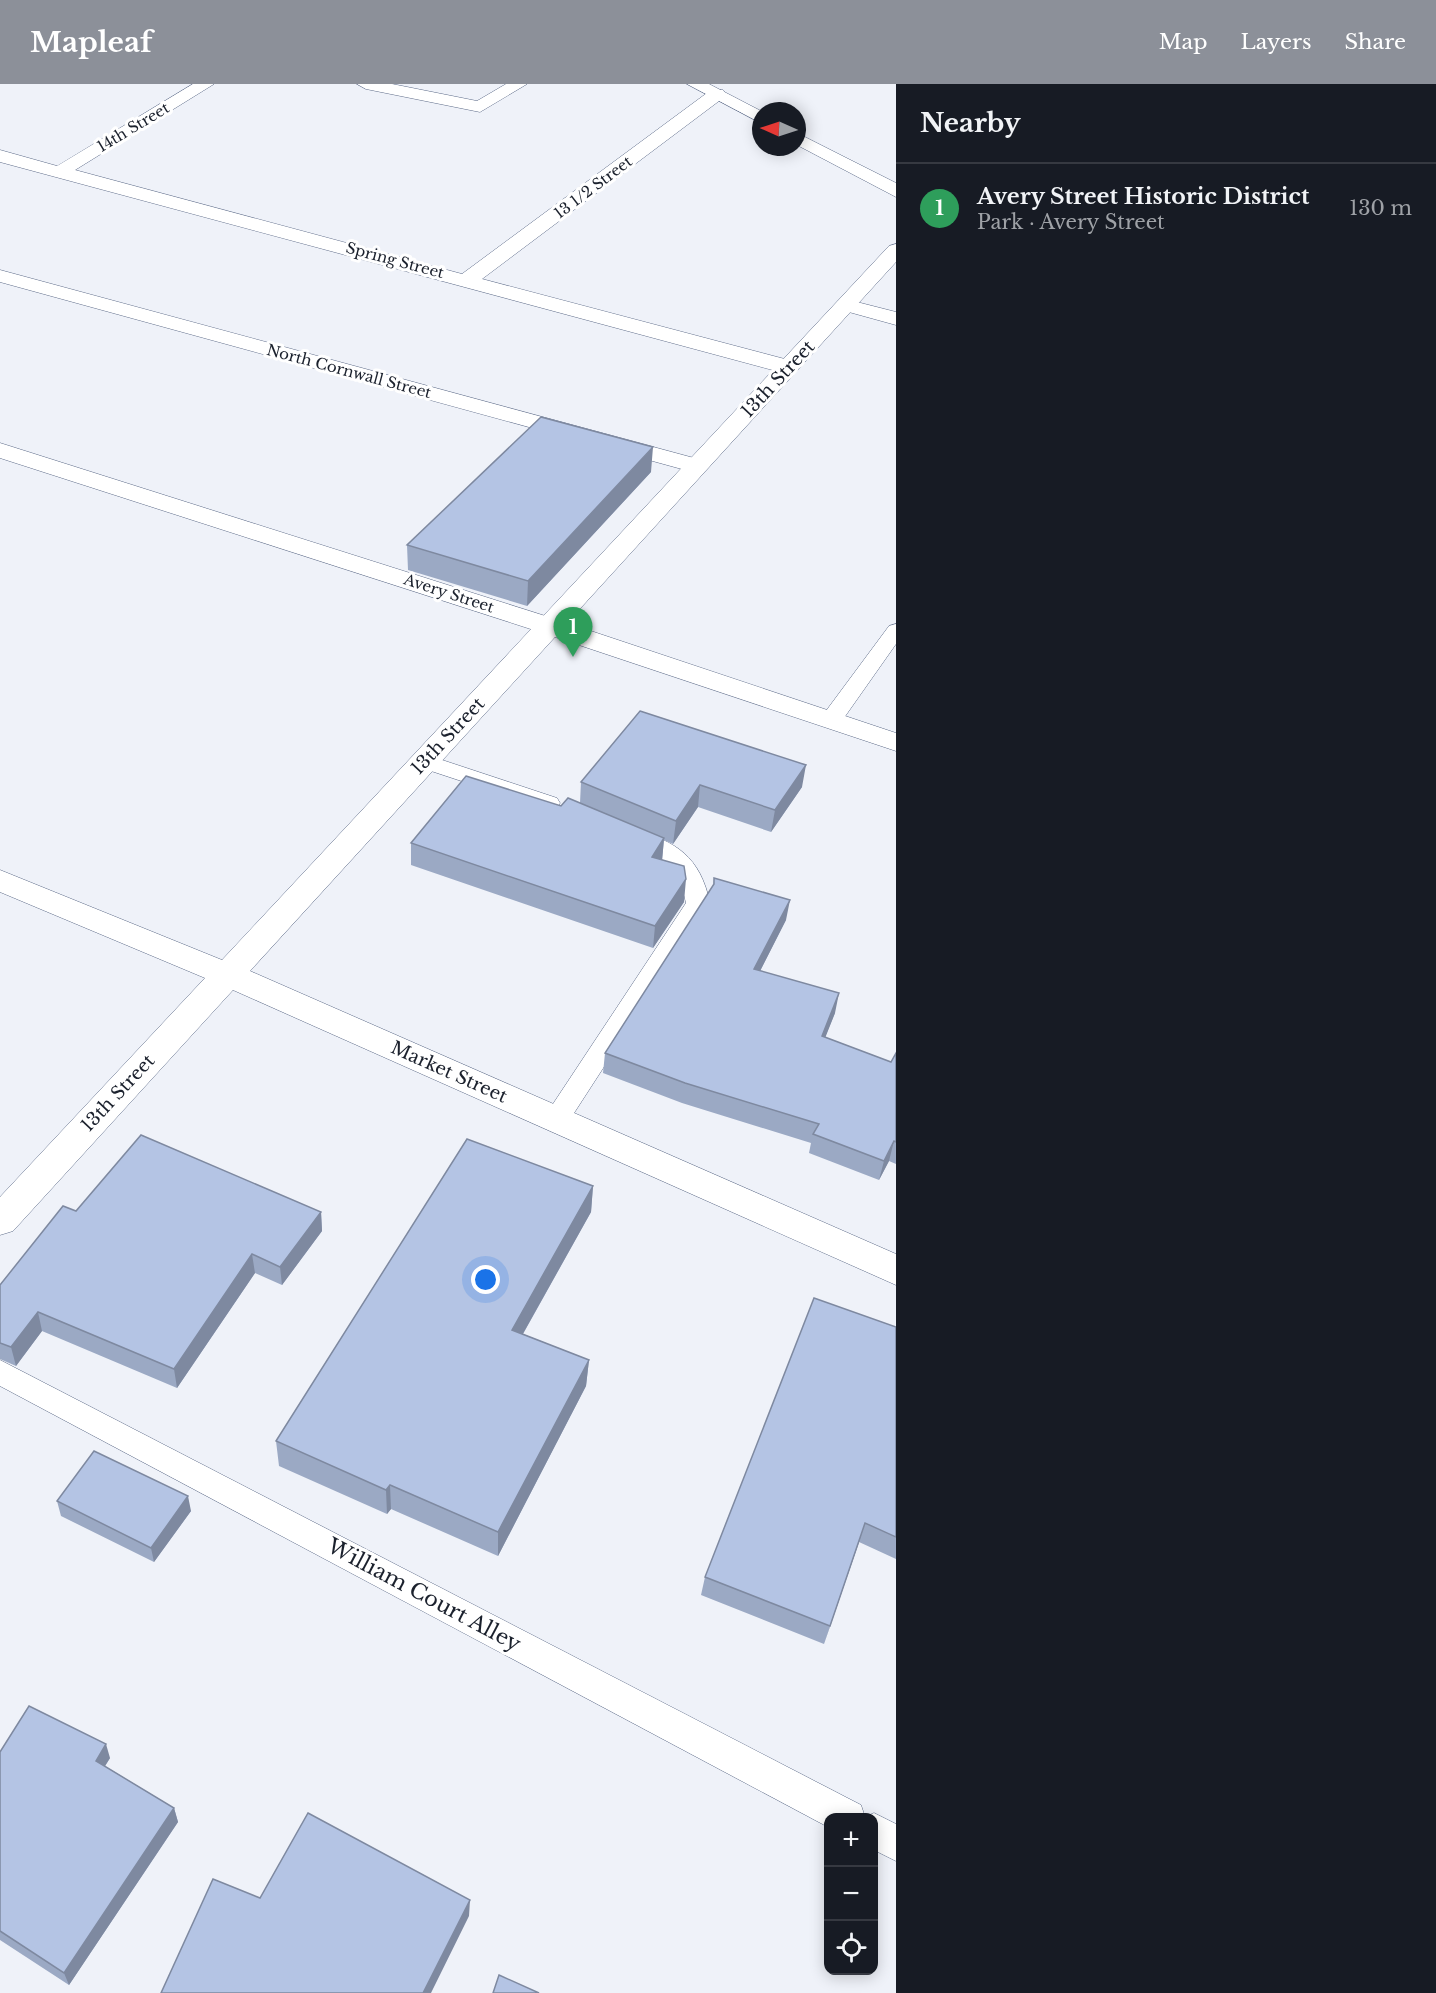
<!DOCTYPE html>
<html lang="en">
<head>
<meta charset="utf-8">
<style>
  body { margin:0; font-family:"Libre Baskerville",serif; background:#20242c; color:#f1f3f6 }
  .controls { position:absolute; right:18px; bottom:18px; display:grid; overflow:hidden; border-radius:12px; box-shadow:0 3px 15px #0003 }
  .controls button { width:54px; height:54px; display:grid; place-items:center; padding:0; border:0; border-bottom:2px solid #363941; background:#171b24; color:#f1f3f6; font:30px sans-serif }
  .compass { position:absolute; left:752px; top:18px; width:54px; height:54px; border-radius:50%; background:#171b24; box-shadow:0 3px 15px #0003; rotate:273deg }
  .you { position:absolute; left:486px; top:1196px; width:21px; height:21px; margin:-15px; border:4px solid #fff; border-radius:50%; background:#1a73e8; box-shadow:0 0 0 9px #1a73e833 }
  .badge { display:grid; place-items:center; width:39px; height:39px; border-radius:50%; background:#8c9099; color:#fff; font-size:20px; font-weight:700 }
  .pin { position:absolute; translate:-50% -50px; filter:drop-shadow(0 2px 3px #0008) }
  .pin::after { content:''; position:absolute; top:32px; width:21px; height:18px; background:inherit; clip-path:polygon(0 0,100% 0,50% 100%) }
  .list { margin:0; padding:0; list-style:none }
  h2 { display:flex; justify-content:space-between; align-items:center; height:78px; margin:0; padding:0 24px; font-size:26px }
  h2 small { font-size:20px; font-weight:400; color:#9ea1a6 }
  .list li { display:grid; grid-template-columns:39px 1fr auto; gap:18px; align-items:center; box-sizing:border-box; height:90px; padding:0 24px; border-top:2px solid #363941 }
  .list b { display:block; font-size:22px; white-space:nowrap }
  .list p { margin:0; font-size:20px; white-space:nowrap; color:#9ea1a6 }
  .list em { font-size:20px; font-style:normal; color:#9ea1a6 }
  .icon { flex:none; width:33px; height:33px; fill:none; stroke:currentColor; stroke-width:2; stroke-linecap:round; stroke-linejoin:round }
  .map { position:relative; flex:none; width:896px; height:1909px; overflow:hidden }
  header { display:flex; align-items:center; gap:36px; box-sizing:border-box; height:84px; padding:0 30px; background:#8c9099; color:#fff }
  header strong { font-size:28px }
  nav { display:flex; gap:33px; margin-inline-start:auto; font-size:21px }
  main { display:flex }
  aside { flex:1; background:#171b24 }
  .map>svg:first-child { display:block }
</style>
</head>
<body>
<header>
<strong>Mapleaf</strong>
<nav><a>Map</a><a>Layers</a><a>Share</a></nav>
</header>
<main>
<div class="map">
<svg width="896" height="1909" viewBox="0 0 896 1909">
  <rect width="100%" height="100%" fill="#eff2f9"/>
  <g fill="none" stroke-linecap="round" stroke-linejoin="round">
    <!-- lane casing -->
    <g stroke="#5d6b88" stroke-width="1">
      <path id="lane" d="M896 540V560L839 641H823L820 636 823 631 889 542Z
        M424 670 557 714 560 719 557 724 549 726 416 682 413 677 416 672Z
        M633 746C677 757 700 773 710 819L565 1043 556 1046 547 1043 543 1036 547 1029 686 819C677 777 661 774 625 758L622 753 625 748Z
        M0 1276 861 1721 865 1733 874 1729 896 1740V1777L874 1766V1734H828V1743L0 1302Z"/>
    </g>
    <!-- street casing -->
    <g stroke="#5d6b88" stroke-width="1">
      <path id="street" d="M193 0H214L75 86 462 190 711 6H723L726 10 723 14 482 195 796 278 799 283 796 288H780L0 78V66L57 82Z
        M357 0H392L477 17 506 0H527L480 28 366 5Z
        M0 186 705 377 709 382 705 387H689L0 198Z
        M845 215 896 228V241L838 225 835 221 838 217Z
        M0 359 558 536 562 542 558 548 549 550 540 548 0 374Z"/>
    </g>
    <!-- secondary casing -->
    <g stroke="#5d6b88" stroke-width="1">
      <path id="secondary" d="M687 0H709L761 27V39Z
        M797 49 896 99V113L797 61Z
        M896 160V178L567 539 896 649V667L555 553 250 887 896 1170V1201L233 906 13 1147 0 1151V1113L205 894 0 808V786L222 876 889 162Z"/>
    </g>
    <!-- lane -->
    <use href="#lane" fill="#fff" fill-rule="evenodd"/>
    <!-- street -->
    <use href="#street" fill="#fff" fill-rule="evenodd"/>
    <!-- secondary -->
    <use href="#secondary" fill="#fff" fill-rule="evenodd"/>
  </g>
  <!-- wall -->
  <path fill="#9ba9c4" d="M651 388 527 522 408 486 407 461Z
    M581 698 802 703 771 748 698 723 673 760 664 756 662 776 684 818 653 864 411 781V759L561 722 580 719Z
    M714 794 786 836 760 887 835 929 825 953 891 978 896 969V1080L889 1077 879 1096 809 1069 811 1059 682 1019 603 989 605 969 713 803Z
    M593 1102 591 1128 523 1250 589 1276 586 1302 498 1472 391 1425 387 1430 279 1382 276 1357Z
    M76 1127 321 1128 322 1147 282 1201 255 1189 177 1304 42 1247 16 1282 0 1275V1201Z
    M896 1243V1475L859 1458 824 1560 701 1511 705 1493Z
    M57 1417 191 1427 154 1478 61 1432Z
    M0 1668 110 1674 105 1682 174 1724 178 1738 69 1901 0 1856Z"/>
  <!-- shaded-wall -->
  <path fill="#7e89a0" d="M653 363 651 388 527 522 528 497Z
    M806 681 802 703 771 748 775 726Z
    M700 701 698 723 673 760 676 737Z
    M664 754 662 777 652 773Z
    M686 795 684 818 653 864 655 842Z
    M790 816 786 836 751 905 754 885Z
    M839 909 835 929 818 972 822 952Z
    M894 1057 889 1077 879 1096 884 1077Z
    M593 1102 591 1128 511 1271 512 1246Z
    M321 1128 322 1147 282 1201 280 1183Z
    M252 1170 255 1189 177 1304 174 1285Z
    M38 1228 42 1247 16 1282 11 1263Z
    M589 1276 586 1302 498 1472V1448Z
    M390 1401 391 1425 387 1430 386 1406Z
    M188 1412 191 1427 154 1478 151 1464Z
    M865 1439 859 1458 824 1560 830 1542Z
    M106 1660 110 1674 100 1690 96 1677Z
    M174 1724 178 1738 69 1901 64 1889Z
    M470 1816 469 1832 431 1909H423Z"/>
  <!-- building -->
  <path fill="#b4c4e4" stroke="#7e89a0" stroke-width="1.5" d="M541 333 653 363 528 497 407 461Z
    M640 627 806 681 775 726 700 701 676 737 581 698Z
    M466 692 561 722 568 714 664 754 652 773 684 782 686 795 655 842 411 759Z
    M714 794 790 816 754 885 839 909 822 952 891 978 896 969V1058L894 1057 884 1077 813 1050 819 1040 685 999 605 969 714 800Z
    M141 1051 321 1128 280 1183 252 1170 174 1285 38 1228 11 1263 0 1259V1201L63 1122 76 1127Z
    M467 1055 593 1102 512 1246 589 1276 498 1448 390 1401 386 1406 276 1357Z
    M814 1214 896 1243V1453L865 1439 830 1542 705 1493Z
    M94 1367 188 1412 151 1464 57 1417Z
    M29 1622 106 1660 96 1677 174 1724 64 1889 0 1847V1668Z
    M308 1729 470 1816 423 1909H161L213 1795 260 1814Z
    M499 1891 539 1909H493Z"/>
  <g text-anchor="middle" dominant-baseline="central" stroke-width="6" stroke-linejoin="round" paint-order="stroke">
    <!-- far-street labels -->
    <g font-size="15" fill="#1b212d" stroke="#fff">
      <text transform="translate(133 43) rotate(-31)">14th Street</text>
      <text transform="translate(593 103) rotate(-37)">13 1/2 Street</text>
      <text transform="translate(395 176) rotate(15)">Spring Street</text>
      <text transform="translate(349 287) rotate(15)">North Cornwall Street</text>
      <text transform="translate(449 509) rotate(18)">Avery Street</text>
    </g>
    <!-- street labels -->
    <g font-size="18" fill="#1b212d" stroke="#fff">
      <text transform="translate(778 295) rotate(-47)">13th Street</text>
      <text transform="translate(448 652) rotate(-47)">13th Street</text>
      <text transform="translate(449 988) rotate(24)">Market Street</text>
      <text transform="translate(118 1009) rotate(-47)">13th Street</text>
    </g>
    <!-- near-street labels -->
    <g font-size="21" fill="#1b212d" stroke="#fff">
      <text transform="translate(424 1511) rotate(28)">William Court Alley</text>
    </g>
  </g>
</svg>
<div class="controls">
<button>+</button>
<button>−</button>
<button><svg class="icon" aria-label="locate" viewBox="0 0 24 24"><circle cx="12" cy="12" r="6"/><path d="M12 2v4M12 18v4M2 12h4M18 12h4"/></svg></button>
</div>
<svg class="compass" viewBox="-18 -18 36 36"><path d="M0-13l5 13h-10z" fill="#e53935"/><path d="M0 13l5-13h-10z" fill="#9ea1a6"/></svg>
<div class="you"></div>
<div class="pin badge" style="left:573px;top:573px;background:#2e9e5b">1</div>
</div>
<aside>
<h2>Nearby<small></small></h2>
<ul class="list">
<li><span class="badge" style="background:#2e9e5b">1</span><div><b>Avery Street Historic District</b><p>Park · Avery Street</p></div><em>130 m</em></li>
</ul>
</aside>
</main>
</body>
</html>
